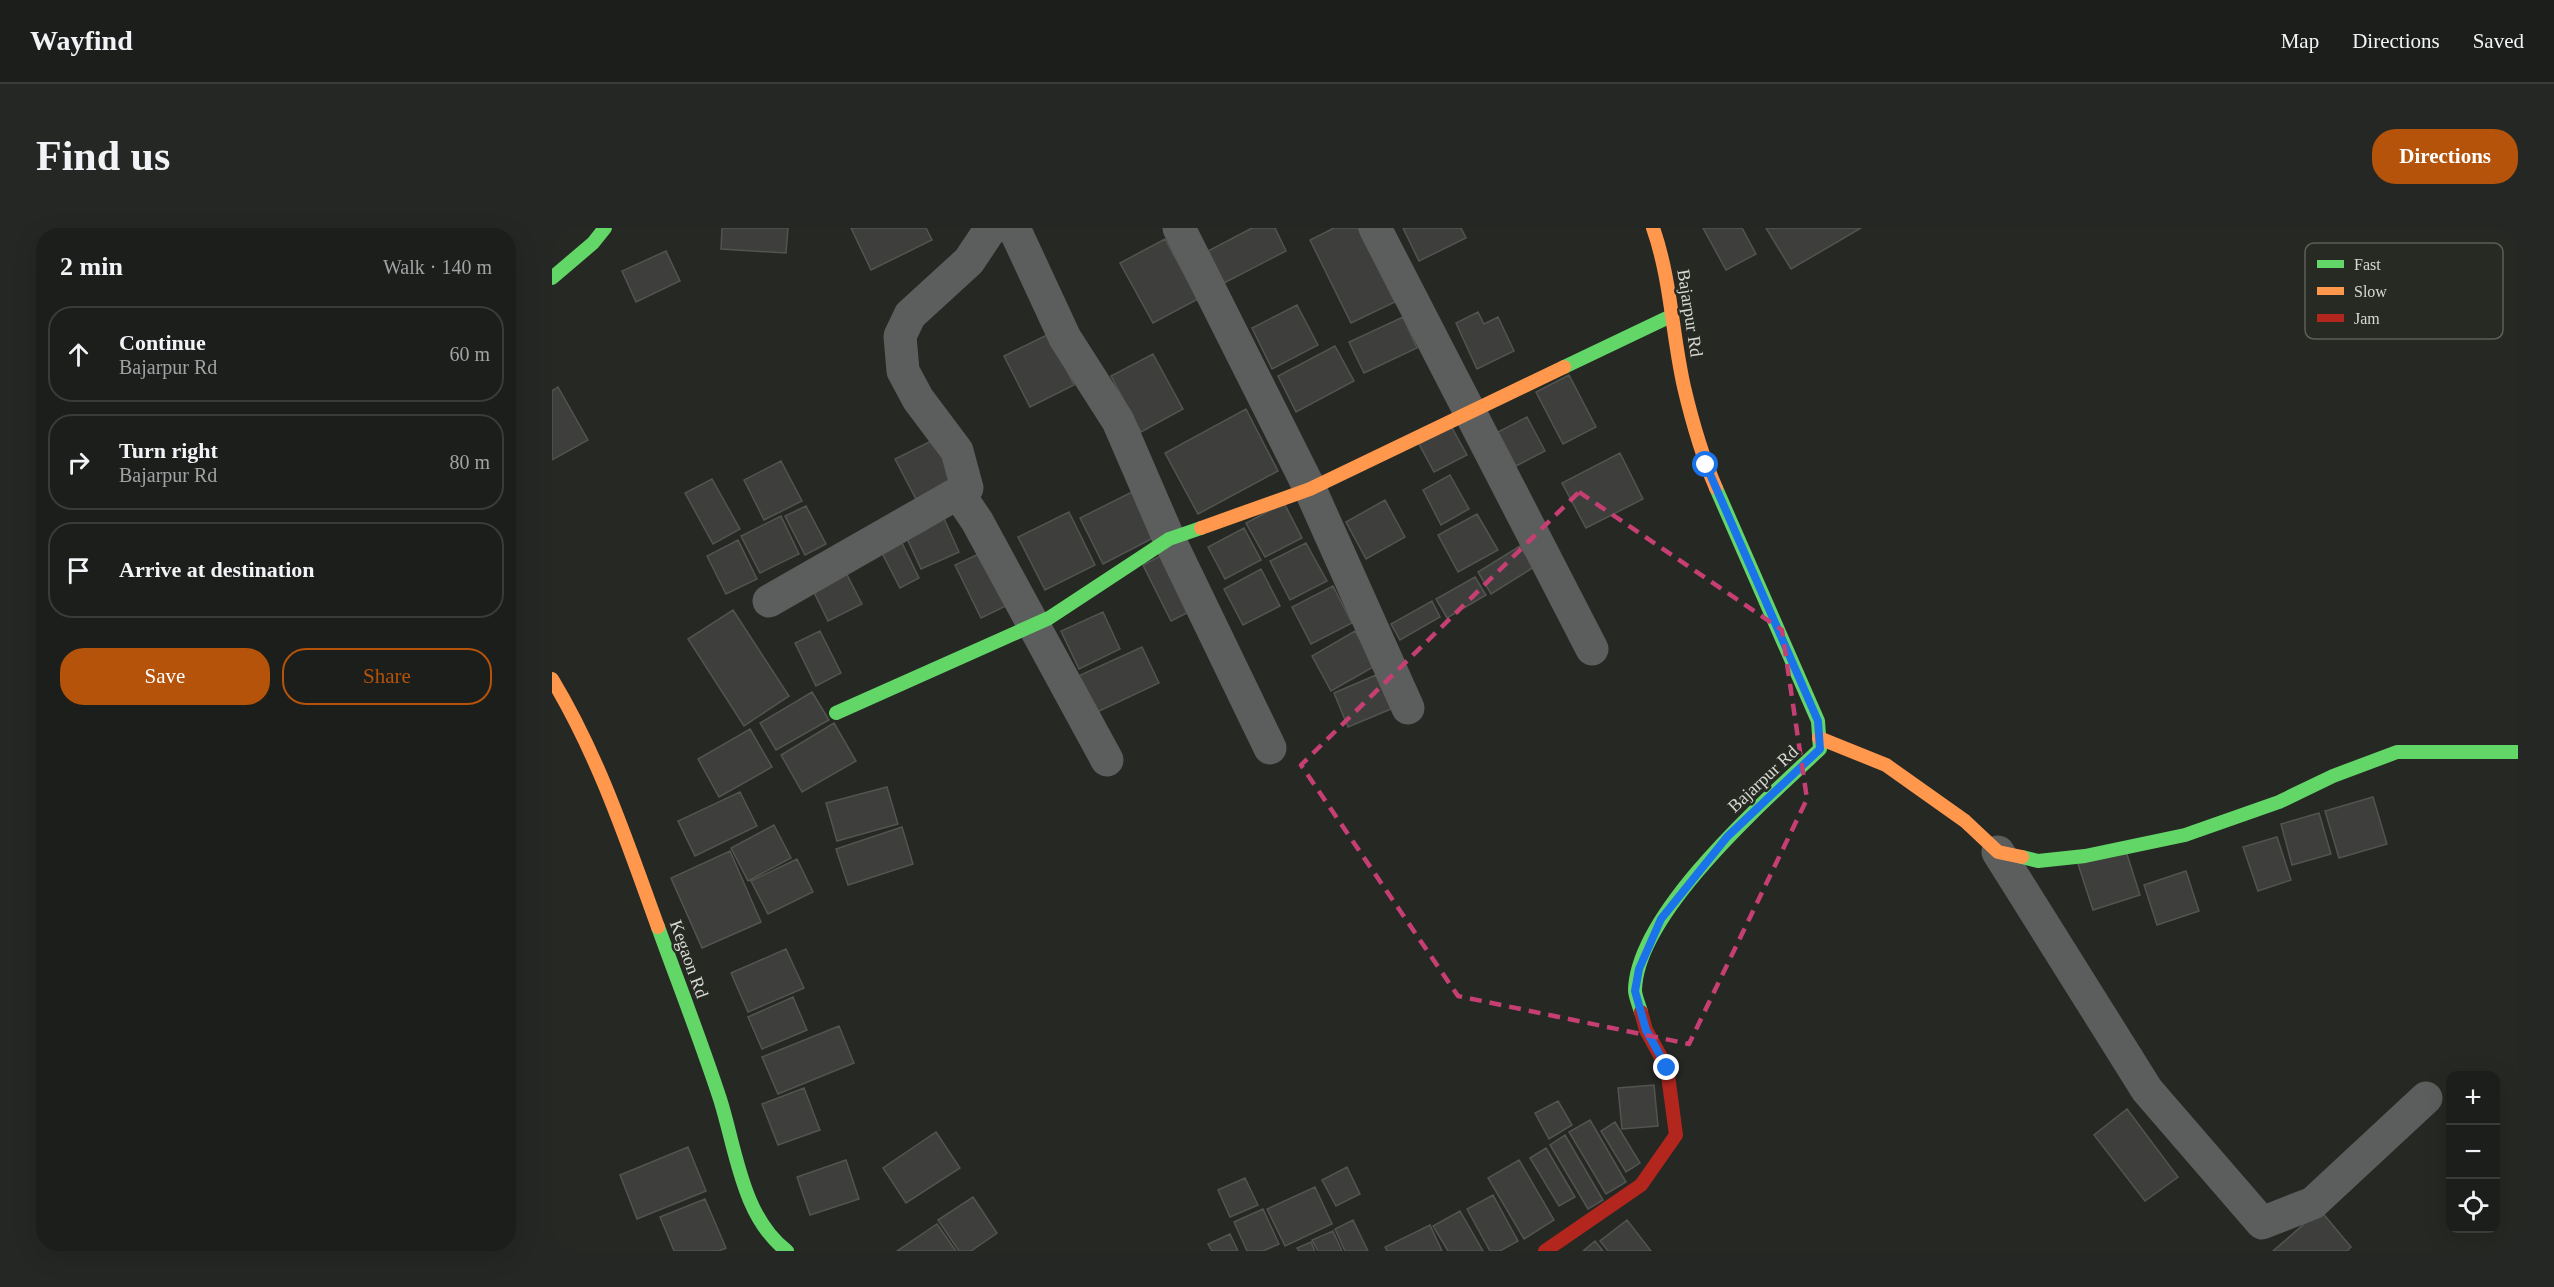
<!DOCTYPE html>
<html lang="en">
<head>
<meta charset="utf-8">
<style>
  body { margin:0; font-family:Georgia,serif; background:#252724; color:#f1f3f6 }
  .controls { position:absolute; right:18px; bottom:18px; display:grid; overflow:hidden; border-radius:12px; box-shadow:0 6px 24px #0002 }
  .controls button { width:54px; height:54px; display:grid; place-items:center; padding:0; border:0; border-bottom:2px solid #3a3c3a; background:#1c1e1b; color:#f1f3f6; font:30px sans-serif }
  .stop { position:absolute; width:18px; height:18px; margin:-14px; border:4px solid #1a73e8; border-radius:50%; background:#fff }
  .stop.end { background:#1a73e8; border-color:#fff; box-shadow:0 2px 6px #0008 }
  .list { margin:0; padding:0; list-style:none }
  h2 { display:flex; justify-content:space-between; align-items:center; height:78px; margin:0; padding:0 24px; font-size:26px }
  h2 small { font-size:20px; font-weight:400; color:#a0a2a3 }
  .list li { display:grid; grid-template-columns:39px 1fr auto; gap:18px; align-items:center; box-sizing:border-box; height:96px; margin:0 12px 12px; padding:0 12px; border:2px solid #3a3c3a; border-radius:24px }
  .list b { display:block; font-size:22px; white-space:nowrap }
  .list p { margin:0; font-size:20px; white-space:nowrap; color:#a0a2a3 }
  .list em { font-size:20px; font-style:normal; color:#a0a2a3 }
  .actions { display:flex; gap:12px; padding:18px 24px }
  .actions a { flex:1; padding:14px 0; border:2px solid #b45309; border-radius:24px; text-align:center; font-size:21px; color:#b45309 }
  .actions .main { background:#b45309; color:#fff }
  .icon { flex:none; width:33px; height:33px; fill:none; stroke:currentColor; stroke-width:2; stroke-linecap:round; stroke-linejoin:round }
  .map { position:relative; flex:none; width:1966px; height:1023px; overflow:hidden; border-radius:24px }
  header { display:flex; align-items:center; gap:36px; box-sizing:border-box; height:84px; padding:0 30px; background:#1c1e1b; border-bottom:2px solid #3a3c3a }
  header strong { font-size:28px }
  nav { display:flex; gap:33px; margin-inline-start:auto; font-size:21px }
  .intro { display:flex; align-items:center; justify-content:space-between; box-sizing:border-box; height:144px; padding:0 36px }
  h1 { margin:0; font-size:42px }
  .button { padding:15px 27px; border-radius:24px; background:#b45309; color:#fff; font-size:21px; font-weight:700 }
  main { display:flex; gap:36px; padding:0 36px }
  aside { flex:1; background:#1c1e1b; border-radius:24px; box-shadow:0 6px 24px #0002 }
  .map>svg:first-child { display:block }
</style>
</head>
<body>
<header>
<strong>Wayfind</strong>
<nav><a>Map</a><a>Directions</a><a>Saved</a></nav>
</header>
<div class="intro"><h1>Find us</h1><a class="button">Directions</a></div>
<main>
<aside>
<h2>2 min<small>Walk · 140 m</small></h2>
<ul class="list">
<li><svg class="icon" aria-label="ahead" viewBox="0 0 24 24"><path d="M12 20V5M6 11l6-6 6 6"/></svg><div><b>Continue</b><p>Bajarpur Rd</p></div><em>60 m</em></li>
<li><svg class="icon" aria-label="right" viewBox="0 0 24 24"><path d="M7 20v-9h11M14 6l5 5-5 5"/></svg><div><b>Turn right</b><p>Bajarpur Rd</p></div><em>80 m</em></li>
<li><svg class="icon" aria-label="arrive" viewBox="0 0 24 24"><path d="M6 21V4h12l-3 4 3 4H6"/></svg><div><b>Arrive at destination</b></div></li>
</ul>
<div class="actions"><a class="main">Save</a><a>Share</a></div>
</aside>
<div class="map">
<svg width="1966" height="1023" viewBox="0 0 1966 1023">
  <rect width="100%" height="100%" fill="#262824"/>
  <!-- building -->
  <path fill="#3e3f3c" stroke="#525450" stroke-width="1.5" d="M170 0H236L234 25 169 21Z
    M299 0H374L380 12 319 42Z
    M700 0H723L734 23 672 55 656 23Z
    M782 0H806L843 74 799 95 758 12Z
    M851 0H909L914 10 867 33Z
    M1151 0H1190L1204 26 1174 42Z
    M1214 0H1309L1239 41Z
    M613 11 646 71 601 95 568 35Z
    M114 23 128 53 84 74 70 43Z
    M745 77 766 117 720 141 700 100Z
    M926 84 932 96 946 89 962 123 925 141 904 95Z
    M851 89 865 120 812 145 797 114Z
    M497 106 522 157 478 179 452 128Z
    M783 118 802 153 744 184 726 148Z
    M601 126 631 181 589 204 559 148Z
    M1017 147 1044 199 1011 216 984 164Z
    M6 159 36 212 0 232V163Z
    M694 181 726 243 646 286 613 225Z
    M975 189 993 223 964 238 946 204Z
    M899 198 915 227 882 244 867 216Z
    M383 211 404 253 365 273 343 231Z
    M1068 225 1091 271 1034 300 1010 255Z
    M229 233 250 273 212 292 192 252Z
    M898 247 917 281 889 297 871 262Z
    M160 251 188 301 161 316 133 265Z
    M584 262 607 307 551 336 528 290Z
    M833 272 853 309 814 331 794 294Z
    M732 275 750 310 713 329 694 295Z
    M254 278 274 316 253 327 233 288Z
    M517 284 543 337 493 362 466 309Z
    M390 286 407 324 369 341 352 304Z
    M925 286 946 322 906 344 886 307Z
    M229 288 247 326 208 345 189 308Z
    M692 300 709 332 673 351 656 319Z
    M186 312 205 351 174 366 155 328Z
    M350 315 367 350 348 360 330 325Z
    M754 315 775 353 738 372 718 333Z
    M968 318 982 339 939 366 926 344Z
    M435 322 460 375 429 390 403 337Z
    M614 325 643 381 619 393 591 337Z
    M290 337 310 376 276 393 257 354Z
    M709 341 728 378 691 397 672 361Z
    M923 349 934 367 895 390 884 371Z
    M781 358 800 395 759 416 740 379Z
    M880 373 888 389 848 412 839 396Z
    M181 382 237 468 192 498 136 411Z
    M551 384 568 421 527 441 509 403Z
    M268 403 289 445 264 458 243 415Z
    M803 403 823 438 779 463 760 428Z
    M590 419 607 455 541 486 524 449Z
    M824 447 839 481 796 499 782 465Z
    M260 464 277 492 224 522 208 495Z
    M282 495 304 533 250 564 229 527Z
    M198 501 220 539 167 569 146 531Z
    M335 559 346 596 285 613 274 575Z
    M188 564 205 598 143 628 126 593Z
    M1821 569 1835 616 1787 630 1773 583Z
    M1767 585 1779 626 1740 637 1729 596Z
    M222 597 239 630 196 653 179 620Z
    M350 599 361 636 296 657 284 621Z
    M1725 609 1739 652 1706 663 1691 619Z
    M1573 620 1588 667 1541 682 1526 636Z
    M178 623 209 694 150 720 119 650Z
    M245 631 261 664 216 686 199 653Z
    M1634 643 1647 683 1605 697 1592 657Z
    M234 721 252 760 196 784 179 745Z
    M241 769 255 802 210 821 196 789Z
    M287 798 302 835 226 866 210 829Z
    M1102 857 1106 898 1070 901 1066 860Z
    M252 860 268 902 226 917 210 876Z
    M1006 873 1020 897 997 911 983 885Z
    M1575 881 1626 949 1593 973 1542 907Z
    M1038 892 1074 954 1054 966 1017 904Z
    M1063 894 1088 935 1074 944 1049 903Z
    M384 904 408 940 354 975 331 940Z
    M1013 907 1051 972 1036 981 998 917Z
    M136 919 154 963 85 991 68 947Z
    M994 920 1023 969 1007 978 978 930Z
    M294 932 307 971 258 987 245 949Z
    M967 932 1002 992 972 1011 936 950Z
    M795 939 808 966 784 978 770 952Z
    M693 950 706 977 678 989 666 962Z
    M763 959 780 996 733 1018 715 981Z
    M941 967 966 1013 948 1023H938L915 981Z
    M421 969 445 1005 419 1023H407L386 992Z
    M153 971 174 1020 167 1023H122L108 989Z
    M711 981 727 1016 711 1023H695L682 994Z
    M1768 982 1799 1019 1795 1023H1721Z
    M908 983 931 1023H896L881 998Z
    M801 992 816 1023H793L783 1001Z
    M1075 992 1099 1023H1056L1048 1013Z
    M385 996 404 1023H345Z
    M878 997 890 1023H835L833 1019Z
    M781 1003 790 1023H766L760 1012Z
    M678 1006 686 1023H660L656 1016Z
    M1043 1013 1051 1023H1031Z
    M759 1014 763 1023H747L745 1020Z"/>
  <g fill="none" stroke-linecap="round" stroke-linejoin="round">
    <!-- street -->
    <path stroke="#5c5e5d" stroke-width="33" d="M439 0 417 33 358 87 348 108 351 143 366 171 405 223 415 260 406 265 425 293 555 532
      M462 0 513 110 566 193 617 311 718 520
      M627 0 758 261 856 480
      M823 0 1040 421
      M217 373 406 265
      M1446 624 1595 862 1710 995 1761 975 1874 870"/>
    <!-- fast -->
    <path stroke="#63d668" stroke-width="14" d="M0 50 41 15 53 0
      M1012 139 1119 88
      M284 485 497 390 617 311 649 300
      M1470 629 1486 633 1533 628 1633 607 1727 574 1781 548 1845 524H1966
      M106 699C127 757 149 813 168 871 184 921 190 989 235 1023
      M1089 784C1087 777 1083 768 1083 762 1085 684 1214 572 1268 521L1266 493 1164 260"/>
    <!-- slow -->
    <path stroke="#ff974d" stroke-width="14" d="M1101 0C1119 51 1120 106 1132 159 1140 193 1150 228 1164 260
      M649 300 758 261 1012 139
      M0 451C47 529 75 614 106 699
      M1267 510 1334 537 1413 593 1446 624 1470 629"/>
    <!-- jam -->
    <path stroke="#b3261e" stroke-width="14" d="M993 1023 1089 957 1124 907 1115 840 1094 802 1089 784"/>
  </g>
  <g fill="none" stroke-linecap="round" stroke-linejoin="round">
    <!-- route -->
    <path stroke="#1a73e8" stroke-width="8" d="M1115 840 1094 802 1083 763 1087 741 1109 691 1175 609 1268 521 1266 493 1154 237"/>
  </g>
  <!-- marked area -->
  <path fill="none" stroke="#c63f73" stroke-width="4.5" stroke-dasharray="12 8" stroke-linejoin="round" d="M1027 264 1230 402 1255 571 1137 816 906 768 749 537Z"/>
  <g text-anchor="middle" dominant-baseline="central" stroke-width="5" stroke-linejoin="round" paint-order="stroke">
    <!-- street labels -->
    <g font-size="18" fill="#d7d9d4" stroke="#272a22">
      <text transform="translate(1138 85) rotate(81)">Bajarpur Rd</text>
      <text transform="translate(1211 551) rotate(-43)">Bajarpur Rd</text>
      <text transform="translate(137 731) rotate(70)">Kegaon Rd</text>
    </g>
  </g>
  <!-- legend -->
  <rect x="1753" y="15" width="198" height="96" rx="9" fill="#272a22" stroke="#5c5f57" stroke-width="1.5"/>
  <rect x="1765" y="32" width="27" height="8" fill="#63d668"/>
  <rect x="1765" y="59" width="27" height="8" fill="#ff974d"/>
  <rect x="1765" y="86" width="27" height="8" fill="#b3261e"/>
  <g font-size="16" fill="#d7d9d4">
    <text x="1802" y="42">Fast</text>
    <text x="1802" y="69">Slow</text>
    <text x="1802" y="96">Jam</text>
  </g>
</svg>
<div class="controls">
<button>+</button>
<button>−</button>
<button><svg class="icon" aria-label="locate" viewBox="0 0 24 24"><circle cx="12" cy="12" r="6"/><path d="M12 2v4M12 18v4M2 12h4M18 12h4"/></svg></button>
</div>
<div class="stop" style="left:1154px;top:237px"></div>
<div class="stop end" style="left:1115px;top:840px"></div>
</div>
</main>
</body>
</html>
